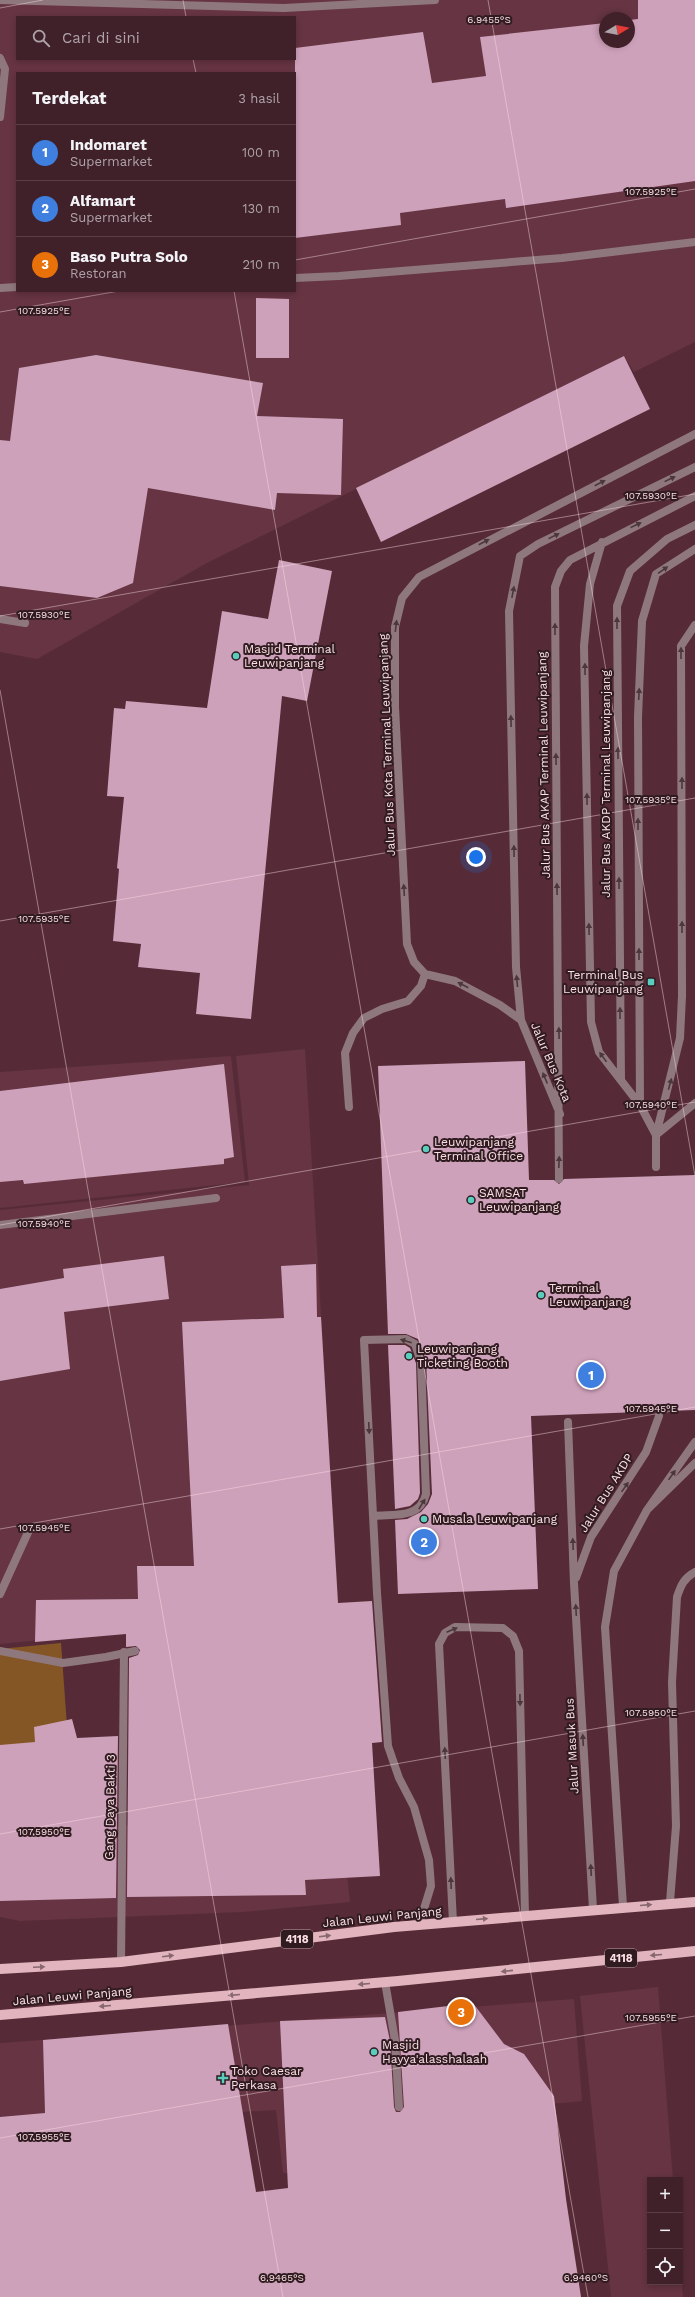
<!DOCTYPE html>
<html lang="id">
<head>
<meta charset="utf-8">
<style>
  body { margin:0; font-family:"Work Sans",sans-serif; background:#472831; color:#f1f3f6 }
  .controls { position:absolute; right:12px; bottom:12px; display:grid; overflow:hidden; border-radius:0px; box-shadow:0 2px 6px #0003 }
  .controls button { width:36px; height:36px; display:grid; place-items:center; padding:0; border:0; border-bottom:1px solid #593e46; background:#402029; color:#f1f3f6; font:20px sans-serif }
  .compass { position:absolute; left:599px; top:12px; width:36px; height:36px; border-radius:50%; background:#402029; box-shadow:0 2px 6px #0003; rotate:80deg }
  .you { position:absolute; left:476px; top:857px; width:14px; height:14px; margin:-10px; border:3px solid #fff; border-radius:50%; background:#1a73e8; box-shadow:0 0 0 6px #1a73e833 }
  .badge { display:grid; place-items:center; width:26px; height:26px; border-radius:50%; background:#d6ab8b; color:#fff; font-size:13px; font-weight:700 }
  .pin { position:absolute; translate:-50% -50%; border:2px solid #fff; box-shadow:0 1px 4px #0006 }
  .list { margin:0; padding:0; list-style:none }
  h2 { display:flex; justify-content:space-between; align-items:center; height:52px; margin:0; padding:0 16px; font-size:17px }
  h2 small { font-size:13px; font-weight:400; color:#aea3a8 }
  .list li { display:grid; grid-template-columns:26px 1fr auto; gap:12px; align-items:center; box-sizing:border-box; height:56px; padding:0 16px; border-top:1px solid #593e46 }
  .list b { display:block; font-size:15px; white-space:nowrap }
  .list p { margin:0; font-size:13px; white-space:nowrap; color:#aea3a8 }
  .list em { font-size:13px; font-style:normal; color:#aea3a8 }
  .icon { flex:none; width:22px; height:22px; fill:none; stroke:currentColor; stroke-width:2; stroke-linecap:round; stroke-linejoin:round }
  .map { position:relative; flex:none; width:695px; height:2297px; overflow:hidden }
  .search { position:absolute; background:#402029; box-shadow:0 2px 6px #0003; left:16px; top:16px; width:280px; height:44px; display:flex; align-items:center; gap:10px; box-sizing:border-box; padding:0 14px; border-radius:0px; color:#aea3a8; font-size:15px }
  .panel { position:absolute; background:#402029; box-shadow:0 2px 6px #0003; left:16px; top:72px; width:280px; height:220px; border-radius:0px }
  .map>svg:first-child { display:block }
</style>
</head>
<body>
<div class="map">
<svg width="695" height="2297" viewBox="0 0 695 2297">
  <rect width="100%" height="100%" fill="#562b37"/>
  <!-- built -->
  <path fill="#663442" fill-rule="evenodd" d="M0 0H695V342L634 372 624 356 205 564 37 659 0 652ZM17 17H295V59H17ZM605 18H629V42H605ZM17 73H295V291H17Z
    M305 1049 354 1863 266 1618 0 1644V1210L249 1185 236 1056Z
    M231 1056 245 1182 0 1208V1072Z
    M0 1816 85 1830 168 1821 346 1866 350 1902 243 1912 20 1921 0 1917Z
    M658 1987 673 2180H650V2282H680V2264L683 2297H611L580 1996Z
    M574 1999 582 2101 418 2117 419 2170 283 2173 276 2110 94 2120H0V2043H2Z"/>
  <!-- forest -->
  <path fill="#855625" d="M61 1643 68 1740 0 1749V1649Z"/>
  <!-- building -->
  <path fill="#cea1ba" d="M638 0H695V181L506 208 505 199 400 213 401 225 295 238V48L423 32 432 83 486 76 480 37 605 23V42H629V20L638 19Z
    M256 298 289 299V358H256Z
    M96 355 263 383 257 416 343 419 341 495 277 493 275 510 148 488 133 583 97 598 0 586V440L10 441 19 368Z
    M624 356 650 409 381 542 356 488Z
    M279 560 332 571 307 701 282 696 251 1019 196 1014 200 973 138 967 141 944 113 941 119 869 117 868 124 797 107 796 114 708 125 709 126 701 207 708 222 611 268 619Z
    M525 1061 529 1180H554L559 1184 564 1179 695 1175V1410L531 1416 538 1589 398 1594 395 1520 407 1519 421 1512 428 1504 432 1494 426 1360 418 1339 406 1334H388L378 1066Z
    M224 1064 234 1157 224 1159V1164L24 1184 23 1180 0 1182V1091Z
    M164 1256 169 1299 64 1312 70 1369 0 1381V1289L64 1278 63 1269Z
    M316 1264 317 1317H321L338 1603 372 1601 382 1742 372 1743 380 1876 305 1880 306 1895 127 1897 129 1658 138 1655 140 1650 136 1646 126 1647V1634L35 1642 36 1600 138 1599 137 1566H194L182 1322 284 1318 281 1266Z
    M388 1345H405L410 1348 416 1363 420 1493 418 1499 410 1506 395 1509Z
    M72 1719 77 1738 118 1736 116 1898 0 1901V1745L35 1742 34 1727Z
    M473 2003 504 2044 524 2054 554 2096 566 2199 581 2297H0V2117L45 2113 43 2040 228 2024 256 2192 288 2188 280 2021 385 2017 390 2041 394 2107 396 2112H400L404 2107 398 2012Z"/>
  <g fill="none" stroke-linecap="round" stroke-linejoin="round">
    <!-- lane -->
    <path stroke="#8f787d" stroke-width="8" d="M0 0 284 8 435 0
      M0 58 5 69 0 117
      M295 278 339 276 562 258 695 242
      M0 288 17 287
      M602 542 590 584 584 646 591 1022 599 1052 640 1105 656 1135
      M0 619 25 623
      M521 1020 500 1005 455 981 425 974 414 962 407 944 395 707V627L402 598 419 577 695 434
      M621 1080 617 606 630 571 667 539 695 525
      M640 1105 638 717 642 621 656 574 695 549
      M349 1107 345 1053 353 1033 364 1018 382 1009 408 1001 421 986 425 974
      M560 1114 521 1020 516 967 509 611 520 556 538 544 695 467
      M656 1135 680 1038 682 996 681 646 695 625
      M656 1167V1135L695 1103
      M559 1179 555 587 561 571 570 560 695 496
      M0 1225 216 1198
      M568 1422 574 1583 593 1909
      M695 1442 647 1510 695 1463
      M374 1516C395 1514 420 1519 426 1494L421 1362 415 1344 406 1339 364 1340 377 1593 388 1746 399 1778 414 1807 429 1860 431 1886 419 1925
      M576 1578 591 1537 646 1452 659 1416
      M0 1594 30 1528
      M0 1651 63 1663 106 1657 135 1651
      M623 1906 605 1627 614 1571 647 1510
      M453 1922 439 1644 445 1633 455 1627 503 1628 513 1636 519 1651 525 1915"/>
    <!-- street -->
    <path stroke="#8f787d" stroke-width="8" d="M670 1902 676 1826 672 1682 677 1597C681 1585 684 1578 695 1572
      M121 1962 124 1652
      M385 1982 395 2040 399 2107"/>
    <!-- primary -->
    <path stroke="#e2b4be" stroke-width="10" d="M0 1969 121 1962 394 1927 695 1902
      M0 2015 398 1981 695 1951"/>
  </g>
  <!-- one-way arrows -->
  <defs><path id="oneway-solid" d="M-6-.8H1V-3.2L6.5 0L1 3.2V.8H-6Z"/></defs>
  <g fill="#4c373c">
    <use href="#oneway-solid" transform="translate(670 479) rotate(-26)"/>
    <use href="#oneway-solid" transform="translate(600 483) rotate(-28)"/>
    <use href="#oneway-solid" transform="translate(636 525) rotate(-26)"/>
    <use href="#oneway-solid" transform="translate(554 536) rotate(-26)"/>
    <use href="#oneway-solid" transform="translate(484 542) rotate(-28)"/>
    <use href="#oneway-solid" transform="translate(663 570) rotate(-35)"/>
    <use href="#oneway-solid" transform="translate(513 592) rotate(-79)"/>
    <use href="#oneway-solid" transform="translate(617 623) rotate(-90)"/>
    <use href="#oneway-solid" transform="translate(396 626) rotate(-83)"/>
    <use href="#oneway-solid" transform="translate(555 629) rotate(-90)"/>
    <use href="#oneway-solid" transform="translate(681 653) rotate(-90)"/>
    <use href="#oneway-solid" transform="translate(585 669) rotate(-91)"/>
    <use href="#oneway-solid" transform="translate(639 694) rotate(-87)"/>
    <use href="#oneway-solid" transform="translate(511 721) rotate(-91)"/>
    <use href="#oneway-solid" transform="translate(618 753) rotate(-90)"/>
    <use href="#oneway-solid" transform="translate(556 759) rotate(-91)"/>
    <use href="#oneway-solid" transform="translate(682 783) rotate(-90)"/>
    <use href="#oneway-solid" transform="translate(587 799) rotate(-91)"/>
    <use href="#oneway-solid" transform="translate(638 824) rotate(-90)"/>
    <use href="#oneway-solid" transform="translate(514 851) rotate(-91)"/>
    <use href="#oneway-solid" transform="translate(619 883) rotate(-90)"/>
    <use href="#oneway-solid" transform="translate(557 889) rotate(-91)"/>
    <use href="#oneway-solid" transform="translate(404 890) rotate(-93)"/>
    <use href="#oneway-solid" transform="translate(682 927) rotate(-90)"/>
    <use href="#oneway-solid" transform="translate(589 929) rotate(-91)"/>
    <use href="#oneway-solid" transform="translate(639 954) rotate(-90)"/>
    <use href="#oneway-solid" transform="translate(517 981) rotate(-95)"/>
    <use href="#oneway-solid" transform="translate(463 985) rotate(-153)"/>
    <use href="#oneway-solid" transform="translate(620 1013) rotate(-90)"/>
    <use href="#oneway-solid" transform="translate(559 1033) rotate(-91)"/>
    <use href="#oneway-solid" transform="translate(603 1057) rotate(-126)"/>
    <use href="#oneway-solid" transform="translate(545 1078) rotate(-113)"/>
    <use href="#oneway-solid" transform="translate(670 1084) rotate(-74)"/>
    <use href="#oneway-solid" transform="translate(559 1162) rotate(-88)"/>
    <use href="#oneway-solid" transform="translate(406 1341) rotate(-164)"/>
    <use href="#oneway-solid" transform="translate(369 1428) rotate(87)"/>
    <use href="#oneway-solid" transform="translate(672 1475) rotate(-55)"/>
    <use href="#oneway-solid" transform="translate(625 1487) rotate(-55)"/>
    <use href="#oneway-solid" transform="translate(422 1504) rotate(-58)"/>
    <use href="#oneway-solid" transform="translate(573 1544) rotate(-92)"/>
    <use href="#oneway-solid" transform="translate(576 1610) rotate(-93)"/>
    <use href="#oneway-solid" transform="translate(452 1630) rotate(-23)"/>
    <use href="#oneway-solid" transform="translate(520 1700) rotate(89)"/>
    <use href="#oneway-solid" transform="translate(583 1740) rotate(-93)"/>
    <use href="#oneway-solid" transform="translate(445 1753) rotate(-93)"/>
    <use href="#oneway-solid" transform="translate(591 1870) rotate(-93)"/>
    <use href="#oneway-solid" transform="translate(451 1883) rotate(-92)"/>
  </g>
  <g fill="#88686f">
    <use href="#oneway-solid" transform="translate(646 1905) rotate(-5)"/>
    <use href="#oneway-solid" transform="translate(482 1919) rotate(-5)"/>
    <use href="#oneway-solid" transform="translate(325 1936) rotate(-7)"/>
    <use href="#oneway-solid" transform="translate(656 1955) rotate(175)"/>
    <use href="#oneway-solid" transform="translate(168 1956) rotate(-7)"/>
    <use href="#oneway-solid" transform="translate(39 1967) rotate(-3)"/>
    <use href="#oneway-solid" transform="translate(507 1971) rotate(174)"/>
    <use href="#oneway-solid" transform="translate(364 1984) rotate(175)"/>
    <use href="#oneway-solid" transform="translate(234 1995) rotate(175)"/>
    <use href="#oneway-solid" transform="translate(105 2006) rotate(175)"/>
  </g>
  <!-- ticks -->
  <path fill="none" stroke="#fbdfe4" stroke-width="1" stroke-opacity="0.45" d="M183 0 186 17M488 0 695 1176M0 8 43 0M193 59 196 73M295 260 695 189M234 291 588 2297M0 312 119 291M0 616 695 494M0 690 283 2297M0 921 695 798M0 1225 695 1102M0 1529 695 1407M0 1834 695 1711M0 2138 695 2016"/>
  <!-- markers -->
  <g fill="#59cebf" stroke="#2f1b20" stroke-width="1.5">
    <circle cx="236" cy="656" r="4"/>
    <rect x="647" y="978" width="8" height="8" rx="2"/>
    <circle cx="426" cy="1149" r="4"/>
    <circle cx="471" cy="1200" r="4"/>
    <circle cx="541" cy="1295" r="4"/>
    <circle cx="409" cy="1356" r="4"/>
    <circle cx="424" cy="1519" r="4"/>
    <circle cx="374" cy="2052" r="4"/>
    <path d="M221 2072h4v4h4v4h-4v4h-4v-4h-4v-4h4z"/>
  </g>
  <g text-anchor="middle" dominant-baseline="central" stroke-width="4" stroke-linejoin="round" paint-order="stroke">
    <!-- shield labels -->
    <g fill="#2f1b20" stroke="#bea4a9" stroke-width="1">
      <rect x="281" y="1930" width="32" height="18" rx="3"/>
      <rect x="605" y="1949" width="32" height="18" rx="3"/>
    </g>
    <g font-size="11" font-weight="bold" fill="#fbdfe4">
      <text x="297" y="1939">4118</text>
      <text x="621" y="1958">4118</text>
    </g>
    <!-- poi labels -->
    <g font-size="12" fill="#fbdfe4" stroke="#2f1b20" text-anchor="start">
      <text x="244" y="649">Masjid Terminal<tspan x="244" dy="14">Leuwipanjang</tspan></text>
      <text x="643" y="975" text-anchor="end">Terminal Bus<tspan x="643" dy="14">Leuwipanjang</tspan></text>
      <text x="434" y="1142">Leuwipanjang<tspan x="434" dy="14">Terminal Office</tspan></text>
      <text x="479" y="1193">SAMSAT<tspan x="479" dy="14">Leuwipanjang</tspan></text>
      <text x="549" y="1288">Terminal<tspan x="549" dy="14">Leuwipanjang</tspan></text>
      <text x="417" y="1349">Leuwipanjang<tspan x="417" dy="14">Ticketing Booth</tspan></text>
      <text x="432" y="1519">Musala Leuwipanjang</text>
      <text x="382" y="2045">Masjid<tspan x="382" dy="14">Hayya'alasshalaah</tspan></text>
      <text x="231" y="2071">Toko Caesar<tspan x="231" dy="14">Perkasa</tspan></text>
    </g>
    <!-- street labels -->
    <g font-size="12" fill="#fbdfe4" stroke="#2f1b20">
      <text transform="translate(387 745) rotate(-92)">Jalur Bus Kota Terminal Leuwipanjang</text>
      <text transform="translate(544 765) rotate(-91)">Jalur Bus AKAP Terminal Leuwipanjang</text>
      <text transform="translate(606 784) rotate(-90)">Jalur Bus AKDP Terminal Leuwipanjang</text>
      <text transform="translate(551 1062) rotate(67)">Jalur Bus Kota</text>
      <text transform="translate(606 1493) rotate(-58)">Jalur Bus AKDP</text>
      <text transform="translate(572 1746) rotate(-93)">Jalur Masuk Bus</text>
      <text transform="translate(110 1807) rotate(-89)">Gang Daya Bakti 3</text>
      <text transform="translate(382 1917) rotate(-6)">Jalan Leuwi Panjang</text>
      <text transform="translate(72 1996) rotate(-5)">Jalan Leuwi Panjang</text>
    </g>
  </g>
  <g font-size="10" text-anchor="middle" fill="#fbdfe4" stroke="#2f1b20" stroke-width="4" stroke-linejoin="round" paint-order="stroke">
    <text x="489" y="23">6.9455°S</text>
    <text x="651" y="195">107.5925°E</text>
    <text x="44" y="314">107.5925°E</text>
    <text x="651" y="499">107.5930°E</text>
    <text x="44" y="618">107.5930°E</text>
    <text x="651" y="803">107.5935°E</text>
    <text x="44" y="922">107.5935°E</text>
    <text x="651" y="1108">107.5940°E</text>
    <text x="44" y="1227">107.5940°E</text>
    <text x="651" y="1412">107.5945°E</text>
    <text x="44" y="1531">107.5945°E</text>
    <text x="651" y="1716">107.5950°E</text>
    <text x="44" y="1835">107.5950°E</text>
    <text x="651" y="2021">107.5955°E</text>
    <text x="44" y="2140">107.5955°E</text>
    <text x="282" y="2281">6.9465°S</text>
    <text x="586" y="2281">6.9460°S</text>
  </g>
</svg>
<div class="controls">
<button>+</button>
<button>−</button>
<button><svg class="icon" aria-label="locate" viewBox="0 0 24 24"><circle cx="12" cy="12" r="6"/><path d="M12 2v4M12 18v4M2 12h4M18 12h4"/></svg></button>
</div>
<svg class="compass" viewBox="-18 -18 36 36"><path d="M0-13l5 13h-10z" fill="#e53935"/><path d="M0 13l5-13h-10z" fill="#aea3a8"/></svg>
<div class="you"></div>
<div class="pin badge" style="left:591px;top:1375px;background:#3f7fe0">1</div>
<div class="pin badge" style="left:424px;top:1542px;background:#3f7fe0">2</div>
<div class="pin badge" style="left:461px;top:2012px;background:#e8710a">3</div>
<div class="search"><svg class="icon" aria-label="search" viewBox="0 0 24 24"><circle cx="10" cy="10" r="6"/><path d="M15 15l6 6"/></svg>Cari di sini</div>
<section class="panel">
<h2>Terdekat<small>3 hasil</small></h2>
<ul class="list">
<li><span class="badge" style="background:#3f7fe0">1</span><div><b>Indomaret</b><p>Supermarket</p></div><em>100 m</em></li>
<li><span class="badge" style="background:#3f7fe0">2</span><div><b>Alfamart</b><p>Supermarket</p></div><em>130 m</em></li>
<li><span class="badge" style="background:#e8710a">3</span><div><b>Baso Putra Solo</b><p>Restoran</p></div><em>210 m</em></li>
</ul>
</section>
</div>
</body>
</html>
